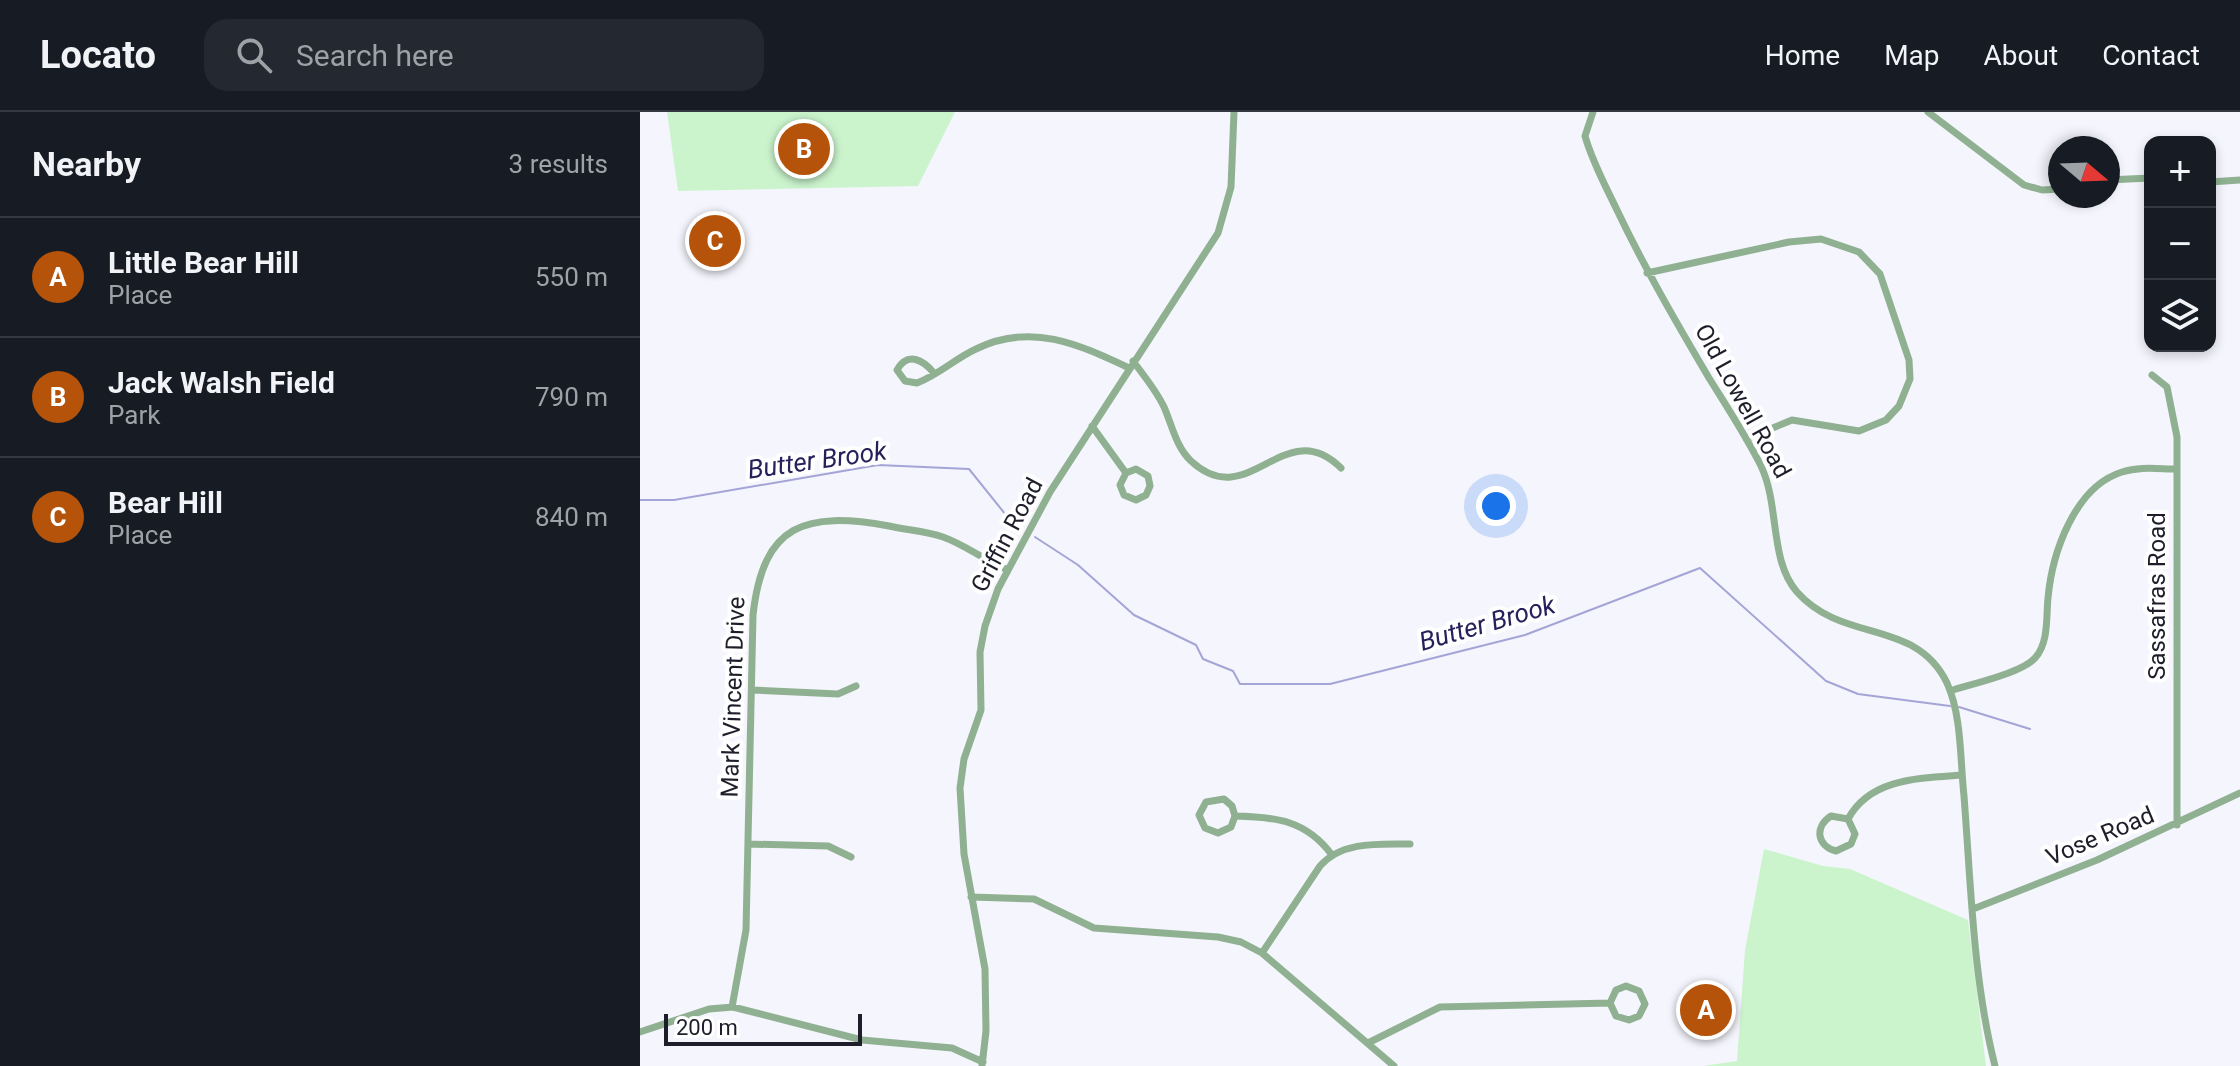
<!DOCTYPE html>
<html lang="en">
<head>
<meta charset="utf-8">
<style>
  body { margin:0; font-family:Roboto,sans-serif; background:#242831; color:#f1f3f6 }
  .controls { position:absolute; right:24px; top:24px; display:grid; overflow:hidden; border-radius:16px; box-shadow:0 4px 12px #0003 }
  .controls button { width:72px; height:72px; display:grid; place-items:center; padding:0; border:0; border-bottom:2px solid #363941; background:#171b24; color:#f1f3f6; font:40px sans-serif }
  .compass { position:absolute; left:1408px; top:24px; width:72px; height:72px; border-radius:50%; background:#171b24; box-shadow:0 4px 12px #0003; rotate:109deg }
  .scale { position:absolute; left:24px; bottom:20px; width:198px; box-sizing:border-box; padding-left:8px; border:4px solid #1d1e2a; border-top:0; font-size:22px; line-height:28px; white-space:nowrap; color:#1d1e2a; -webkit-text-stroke:6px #fff; paint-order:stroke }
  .you { position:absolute; left:856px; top:394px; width:28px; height:28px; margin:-20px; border:6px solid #fff; border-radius:50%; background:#1a73e8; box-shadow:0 0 0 12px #1a73e833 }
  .badge { display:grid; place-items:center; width:52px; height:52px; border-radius:50%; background:#b45309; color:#fff; font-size:26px; font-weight:700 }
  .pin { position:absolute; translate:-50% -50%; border:4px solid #fff; box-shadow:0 2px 8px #0006 }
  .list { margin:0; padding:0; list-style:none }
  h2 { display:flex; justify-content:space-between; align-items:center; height:104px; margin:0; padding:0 32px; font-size:34px }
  h2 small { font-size:26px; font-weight:400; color:#9ea1a6 }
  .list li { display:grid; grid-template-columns:52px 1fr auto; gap:24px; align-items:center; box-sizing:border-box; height:120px; padding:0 32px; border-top:2px solid #363941 }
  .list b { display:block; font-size:30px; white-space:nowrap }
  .list p { margin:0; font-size:26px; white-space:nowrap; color:#9ea1a6 }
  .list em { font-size:26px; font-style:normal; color:#9ea1a6 }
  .icon { flex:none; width:44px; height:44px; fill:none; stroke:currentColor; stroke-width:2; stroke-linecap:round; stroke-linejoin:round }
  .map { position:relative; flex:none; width:1600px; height:954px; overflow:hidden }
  header { display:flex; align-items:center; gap:48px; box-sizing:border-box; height:112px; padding:0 40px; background:#171b24; border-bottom:2px solid #363941 }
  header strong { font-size:38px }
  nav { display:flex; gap:44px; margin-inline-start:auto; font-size:28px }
  .search { width:560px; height:72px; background:#242831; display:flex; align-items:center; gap:20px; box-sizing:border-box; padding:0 28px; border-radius:24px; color:#9ea1a6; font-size:30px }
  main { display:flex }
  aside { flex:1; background:#171b24 }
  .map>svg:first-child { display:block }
</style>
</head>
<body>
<header>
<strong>Locato</strong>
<div class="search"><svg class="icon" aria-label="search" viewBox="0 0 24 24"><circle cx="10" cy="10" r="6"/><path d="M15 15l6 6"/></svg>Search here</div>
<nav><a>Home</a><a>Map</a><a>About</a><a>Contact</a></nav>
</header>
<main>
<aside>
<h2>Nearby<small>3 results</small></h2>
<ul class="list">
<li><span class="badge">A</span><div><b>Little Bear Hill</b><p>Place</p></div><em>550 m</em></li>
<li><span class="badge">B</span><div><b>Jack Walsh Field</b><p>Park</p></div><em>790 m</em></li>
<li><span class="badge">C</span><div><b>Bear Hill</b><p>Place</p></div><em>840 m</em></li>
</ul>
</aside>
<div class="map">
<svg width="1600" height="954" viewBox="0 0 1600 954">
  <rect width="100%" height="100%" fill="#f5f5fd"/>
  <!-- green -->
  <path fill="#cbf4cd" d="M27 0H315L278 74 38 79Z
    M1124 737 1183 754 1210 757 1328 808 1346 954H1063L1097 949 1105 838Z"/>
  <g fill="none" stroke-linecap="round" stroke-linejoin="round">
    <!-- stream -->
    <path stroke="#a4a5d6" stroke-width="2" d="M0 388H34L238 353 329 357 378 418
      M395 425 438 453 494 503 556 533 563 547 593 559 600 572H690L885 523 1060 456 1186 569 1218 582 1310 594
      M1319 595 1390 617"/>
    <!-- minor -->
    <path stroke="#8fb191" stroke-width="7" d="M953 0 945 24C952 49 965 73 976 96 1004 155 1036 210 1069 266 1087 295 1106 324 1121 354 1140 394 1129 448 1157 480 1203 532 1276 506 1307 571 1322 604 1320 648 1324 684 1331 774 1333 867 1355 954
      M1288 0 1384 73 1402 78 1420 77
      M1468 68 1510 66
      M1570 70 1600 68
      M1007 161 1149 130 1181 127 1219 140 1240 162 1269 248 1270 267 1259 294 1246 308 1219 319 1152 308 1106 327
      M493 249C504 264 516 278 524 295 532 313 536 335 551 349 609 403 644 300 701 356
      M294 261C283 248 268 239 257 258L265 269 277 271C298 263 316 246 336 237 391 210 438 232 489 256
      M1512 263 1527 275 1537 325V713
      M452 314 486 361 496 357 508 364 510 374 506 383 496 388 484 383 480 373 486 361
      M112 578 198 582 216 574
      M1310 579C1331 572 1382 561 1395 546 1409 531 1406 505 1408 486 1412 442 1434 375 1482 360 1500 354 1519 357 1537 357
      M595 704 591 715 578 721 565 716 559 703 566 690 584 687 592 694 595 704C636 705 666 708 692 743
      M1208 707 1191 704C1174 715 1177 734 1196 739L1211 732 1215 722 1208 707C1230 666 1280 666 1322 663
      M108 732 188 734 211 745
      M331 785 394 787 454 816 578 825 601 830 622 841 754 954
      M1333 797 1457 748 1600 681
      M622 841 680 754C702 729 739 732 770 732
      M92 895 106 818 113 503C123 411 166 399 249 414 266 418 286 419 303 425 326 433 345 449 368 458
      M0 920 69 897 93 895 222 928 312 936 343 950
      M728 931 800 895 970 891 976 904 989 908 999 904 1005 892 999 879 986 874 976 878 970 891
      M342 954 346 919 345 857 324 742 320 676 324 647 341 598 340 540 345 514 358 477 410 380 578 121 591 75 594 0"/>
  </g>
  <g text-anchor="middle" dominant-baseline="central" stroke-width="8" stroke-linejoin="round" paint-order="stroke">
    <!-- street labels -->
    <g font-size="24" fill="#1d1e2a" stroke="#fff">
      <text transform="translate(1103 289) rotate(61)">Old Lowell Road</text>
      <text transform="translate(367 423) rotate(-62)">Griffin Road</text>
      <text transform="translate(1517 484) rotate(-90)">Sassafras Road</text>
      <text transform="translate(93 585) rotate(-88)">Mark Vincent Drive</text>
      <text transform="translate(1460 724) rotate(-23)">Vose Road</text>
    </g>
    <!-- water labels -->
    <g font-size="26" font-style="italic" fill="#27215b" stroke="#fff">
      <text transform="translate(177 348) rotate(-8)">Butter Brook</text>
      <text transform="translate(847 511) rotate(-16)">Butter Brook</text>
    </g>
  </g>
</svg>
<div class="controls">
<button>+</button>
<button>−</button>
<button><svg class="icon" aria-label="layers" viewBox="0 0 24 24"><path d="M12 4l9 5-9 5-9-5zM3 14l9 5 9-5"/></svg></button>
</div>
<svg class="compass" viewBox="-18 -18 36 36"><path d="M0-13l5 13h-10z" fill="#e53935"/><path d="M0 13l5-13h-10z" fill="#9ea1a6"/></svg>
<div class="scale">200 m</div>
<div class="you"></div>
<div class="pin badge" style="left:1066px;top:898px">A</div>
<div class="pin badge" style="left:164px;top:37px">B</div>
<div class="pin badge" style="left:75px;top:129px">C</div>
</div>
</main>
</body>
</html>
